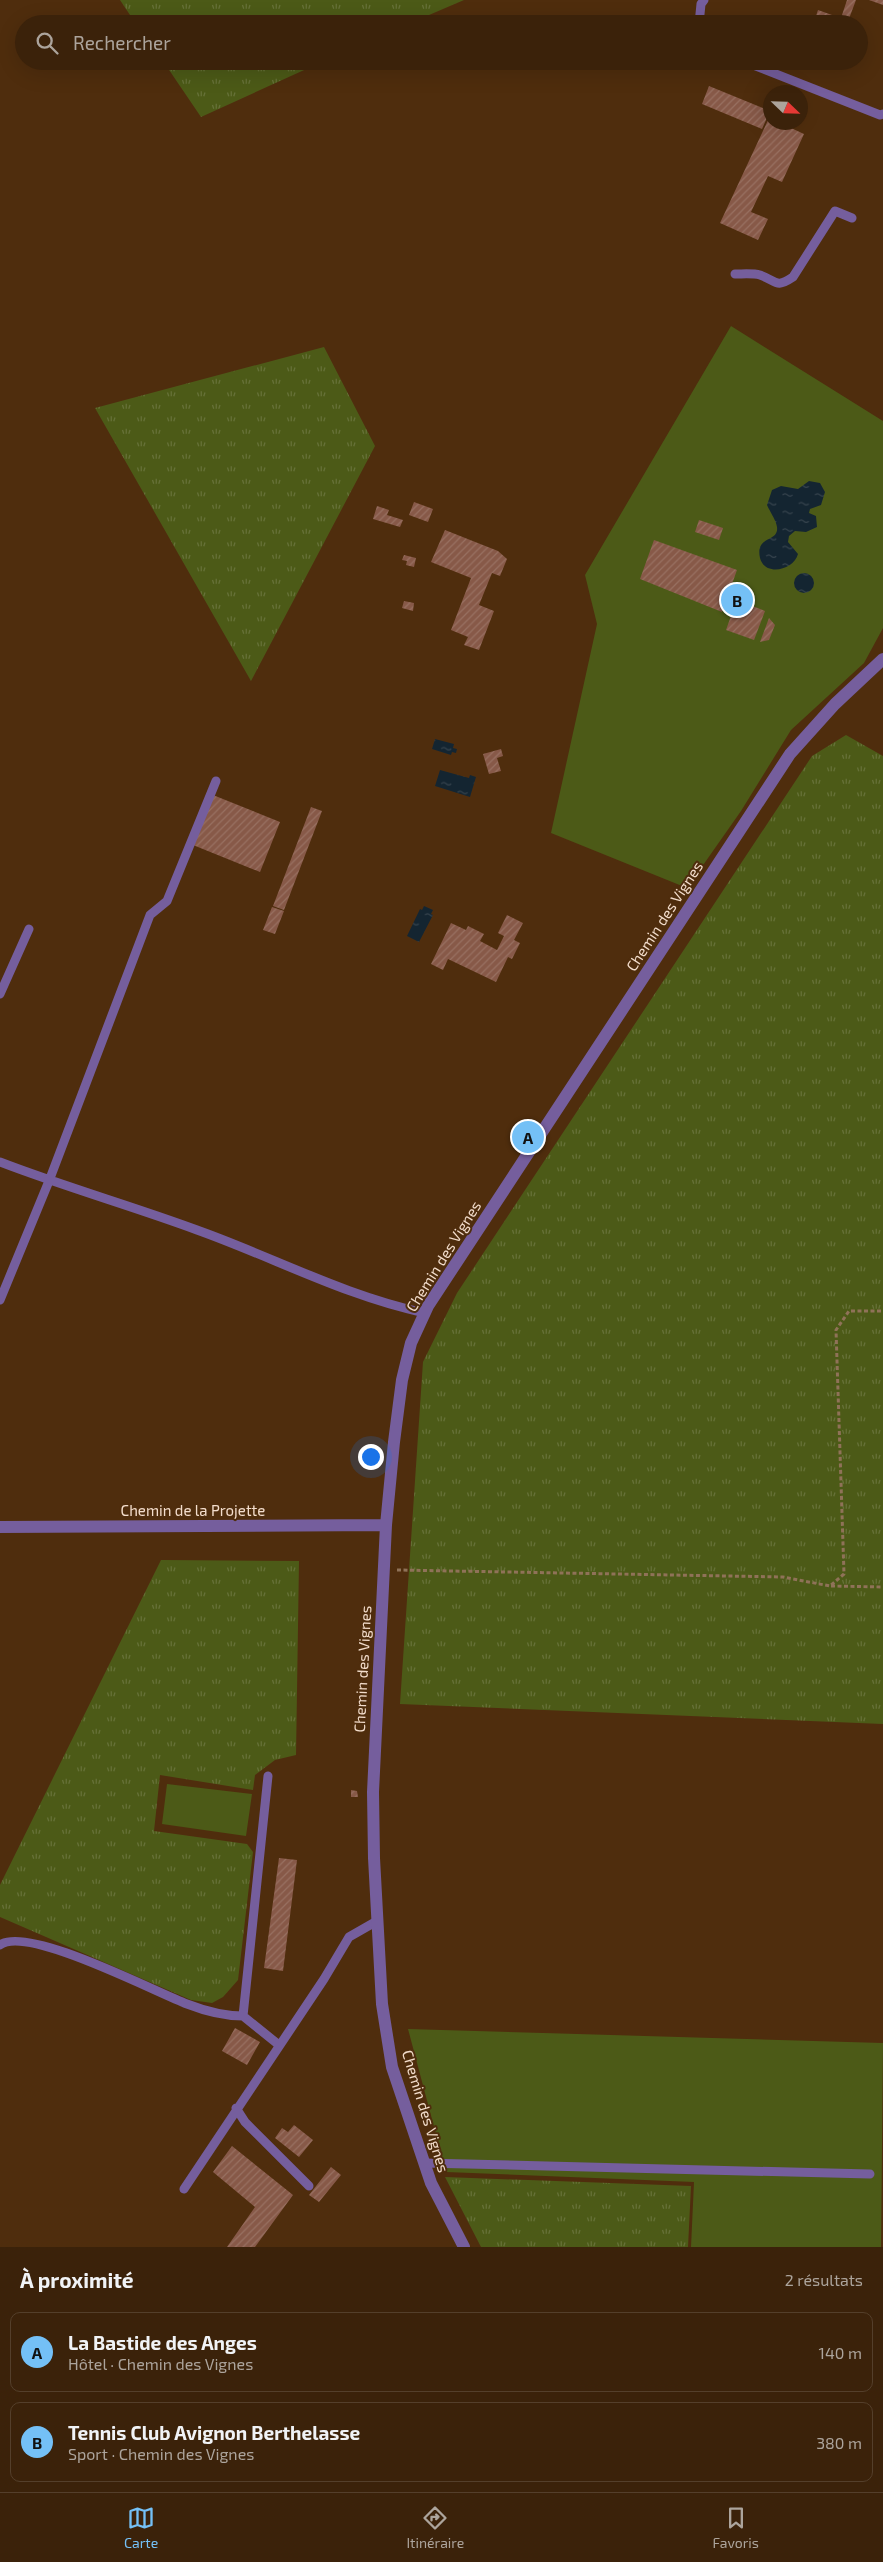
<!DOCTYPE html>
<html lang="fr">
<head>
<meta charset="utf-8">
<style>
  body { margin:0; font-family:"Exo 2",sans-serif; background:#462f18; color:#f1f3f6 }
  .compass { position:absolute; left:763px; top:85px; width:45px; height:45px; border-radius:50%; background:#3b220a; box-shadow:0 5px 20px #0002; rotate:113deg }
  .you { position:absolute; left:370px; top:1456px; width:18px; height:18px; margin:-12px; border:4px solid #fff; border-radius:50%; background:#1a73e8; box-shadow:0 0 0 8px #1a73e833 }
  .badge { display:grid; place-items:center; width:32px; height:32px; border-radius:50%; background:#74c0f6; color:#111; font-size:16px; font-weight:700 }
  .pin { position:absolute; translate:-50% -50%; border:2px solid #fff; box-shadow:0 1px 5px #0006 }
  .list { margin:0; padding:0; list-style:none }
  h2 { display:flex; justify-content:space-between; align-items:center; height:65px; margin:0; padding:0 20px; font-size:21px }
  h2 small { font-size:16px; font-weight:400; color:#aca49c }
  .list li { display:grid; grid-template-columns:32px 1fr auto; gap:15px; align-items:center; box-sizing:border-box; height:80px; margin:0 10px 10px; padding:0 10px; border:1px solid #543f2b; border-radius:10px }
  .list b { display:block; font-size:19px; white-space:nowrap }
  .list p { margin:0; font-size:16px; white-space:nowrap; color:#aca49c }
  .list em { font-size:16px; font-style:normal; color:#aca49c }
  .icon { flex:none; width:28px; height:28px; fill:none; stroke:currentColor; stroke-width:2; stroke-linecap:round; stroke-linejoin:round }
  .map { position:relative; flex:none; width:883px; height:2247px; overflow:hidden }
  .search { position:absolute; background:#3b220a; box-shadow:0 5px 20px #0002; left:15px; right:15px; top:15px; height:55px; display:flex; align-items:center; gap:12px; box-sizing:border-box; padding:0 18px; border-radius:28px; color:#aca49c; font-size:19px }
  .sheet { height:245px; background:#3b220a }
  nav { display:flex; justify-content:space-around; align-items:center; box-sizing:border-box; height:70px; border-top:1px solid #543f2b; background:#3b220a; font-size:14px; color:#aca49c }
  nav a { display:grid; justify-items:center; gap:2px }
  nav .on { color:#74c0f6 }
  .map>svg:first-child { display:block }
</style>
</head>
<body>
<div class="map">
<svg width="883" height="2247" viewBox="0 0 883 2247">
  <defs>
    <pattern id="grass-tufts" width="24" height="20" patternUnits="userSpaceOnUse" patternTransform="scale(1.25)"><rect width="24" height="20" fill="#4c5a17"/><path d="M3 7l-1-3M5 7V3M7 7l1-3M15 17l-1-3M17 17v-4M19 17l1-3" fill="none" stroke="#667138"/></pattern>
    <pattern id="water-ripples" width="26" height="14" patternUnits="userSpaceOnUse" patternTransform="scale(1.25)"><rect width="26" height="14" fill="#142531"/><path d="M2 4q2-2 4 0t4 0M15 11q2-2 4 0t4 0" fill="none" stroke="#37444e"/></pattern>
    <pattern id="building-hatch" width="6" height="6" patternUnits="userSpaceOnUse" patternTransform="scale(1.25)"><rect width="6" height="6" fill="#875948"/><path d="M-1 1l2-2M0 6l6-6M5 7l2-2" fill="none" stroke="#987061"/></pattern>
  </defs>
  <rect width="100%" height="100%" fill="#4f2d0d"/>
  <!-- grass -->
  <path fill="url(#grass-tufts)" d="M120 0H464L408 24H136Z
    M163 61H324L201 117Z
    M324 347 375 446 251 681 95 408Z
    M846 735 883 756V1724L400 1704 423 1362 457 1293 812 756Z
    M161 1560 299 1561 296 1755 275 1760 255 1775 253 1790 160 1775 154 1831 247 1844 253 1852 238 1980 223 1997 212 2003 191 2000 0 1917V1885Z
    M445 2177 691 2186 688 2247H481Z"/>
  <!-- garden -->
  <path fill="#4c5a17" d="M731 326 883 421V628L864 663 791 730 741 811 687 888 551 833 597 624 585 575Z
    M167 1784 252 1794 246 1836 162 1824Z
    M408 2029 883 2043 881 2247H691L694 2182 446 2172Z"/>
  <!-- water -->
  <path fill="url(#water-ripples)" d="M809 481 820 483 825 492 821 505 810 509 809 513 816 516 817 527 806 532 795 531 789 536 788 542 798 554C794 570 765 577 760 558 755 535 779 543 777 527 776 520 770 512 767 505L772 490 781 486 798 489Z
    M794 583a10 10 0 1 1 20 0a10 10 0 1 1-20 0Z
    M435 739 454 744 453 748 457 749 456 753 452 752 451 755 432 749Z
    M440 770 469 778 470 775 476 777 470 797 435 786Z
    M424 906 433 910 431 914 433 915 419 942 407 936 420 909 422 910Z"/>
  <!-- building -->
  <path fill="url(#building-hatch)" d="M847 0H856L847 24H839Z
    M869 0H883V5Z
    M818 10 832 15 830 21 816 16Z
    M709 86 770 111 762 129 702 104Z
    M770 116V122H778L804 134 782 182 768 176 751 212 768 219 758 240 720 223Z
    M414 502 433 509 428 522 409 515Z
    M377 506 389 510 387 515 403 520 400 527 373 519Z
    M699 520 723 528 719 540 695 532Z
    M445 530 498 551 507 559 500 576 492 573 479 605 494 611 479 650 464 645 468 637 451 630 471 578 431 562Z
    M654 540 737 570 722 612 640 579Z
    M404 555 416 558 414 567 406 565 407 561 402 560Z
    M729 600 736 603 737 600 765 611 754 640 726 630 732 613 725 610Z
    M404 601 414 603 413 611 402 608Z
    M769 618 775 625 769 640 760 642Z
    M501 749 503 756 497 758 501 771 489 774 483 754Z
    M213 795 280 822 260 872 193 845Z
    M311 807 322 811 284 910 273 906Z
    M272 907 284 911 275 934 263 930Z
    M507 915 523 923 514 940 520 943 512 959 508 957 496 982 448 959 443 970 431 964 451 923 466 930 468 926 484 934 480 941 497 950 504 936 498 933Z
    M351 1790 357 1791 358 1797H351Z
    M279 1858 297 1860 283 1971 264 1968Z
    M235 2028 260 2042 247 2065 222 2051Z
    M294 2125 313 2140 299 2157 275 2138 282 2128 288 2132Z
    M232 2146 293 2195 255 2247H227L255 2207 213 2172Z
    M331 2167 341 2175 319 2202 309 2195Z"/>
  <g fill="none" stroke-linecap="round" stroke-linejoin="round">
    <!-- path -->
    <path stroke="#8f7258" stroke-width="3" stroke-dasharray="4 2.5" stroke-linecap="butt" d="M397 1570 783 1577 830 1586 844 1574 836 1330 849 1311H883
      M831 1586 883 1587"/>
    <!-- service -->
    <path stroke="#755e9d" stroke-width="9" d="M699 24 701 4 704 0
      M743 61 880 115 883 114
      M735 274C743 274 753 273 760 275 777 281 775 289 793 277L835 211 852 218
      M0 994 29 929
      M0 1162C65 1187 132 1206 197 1230 273 1257 345 1296 425 1313
      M0 1300 49 1181 150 915 167 901 216 781
      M268 1776 243 2016 279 2045
      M0 1945C27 1925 153 1991 187 2004 205 2011 224 2016 243 2016
      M236 2108 245 2122 309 2186
      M424 2163 870 2174
      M184 2189 324 1979 349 1937 377 1921"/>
    <!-- minor -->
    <path stroke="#755e9d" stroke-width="12" d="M0 1527 386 1525
      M464 2247 431 2183 392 2067 382 2004 374 1858 373 1792 386 1525 394 1442 402 1380 411 1343 428 1306 790 754 835 704 883 659"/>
  </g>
  <g text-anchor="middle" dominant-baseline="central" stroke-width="4" stroke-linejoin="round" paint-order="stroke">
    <!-- street labels -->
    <g font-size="15" fill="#f3ddcc" stroke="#4f2d0d">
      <text transform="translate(664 916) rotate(-57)">Chemin des Vignes</text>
      <text transform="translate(443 1256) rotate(-58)">Chemin des Vignes</text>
      <text x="193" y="1510">Chemin de la Projette</text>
      <text transform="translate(362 1669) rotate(-87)">Chemin des Vignes</text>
      <text transform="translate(426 2111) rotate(73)">Chemin des Vignes</text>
    </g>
  </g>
</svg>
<svg class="compass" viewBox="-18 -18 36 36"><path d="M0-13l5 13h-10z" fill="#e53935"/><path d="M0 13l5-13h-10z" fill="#aca49c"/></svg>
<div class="you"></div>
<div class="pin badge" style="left:528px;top:1137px">A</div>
<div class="pin badge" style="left:737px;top:600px">B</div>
<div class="search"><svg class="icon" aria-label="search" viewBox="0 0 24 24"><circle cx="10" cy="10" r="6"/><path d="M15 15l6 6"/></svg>Rechercher</div>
</div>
<section class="sheet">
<h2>À proximité<small>2 résultats</small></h2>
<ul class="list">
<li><span class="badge">A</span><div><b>La Bastide des Anges</b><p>Hôtel · Chemin des Vignes</p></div><em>140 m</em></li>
<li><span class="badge">B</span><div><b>Tennis Club Avignon Berthelasse</b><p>Sport · Chemin des Vignes</p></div><em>380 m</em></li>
</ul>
</section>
<nav>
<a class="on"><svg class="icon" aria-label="map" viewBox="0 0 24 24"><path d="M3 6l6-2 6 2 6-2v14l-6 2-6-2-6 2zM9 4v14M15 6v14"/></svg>Carte</a>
<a><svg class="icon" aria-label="directions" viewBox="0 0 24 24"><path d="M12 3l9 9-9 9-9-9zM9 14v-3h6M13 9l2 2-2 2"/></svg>Itinéraire</a>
<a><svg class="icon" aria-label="saved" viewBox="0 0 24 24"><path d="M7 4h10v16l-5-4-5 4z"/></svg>Favoris</a>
</nav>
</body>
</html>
